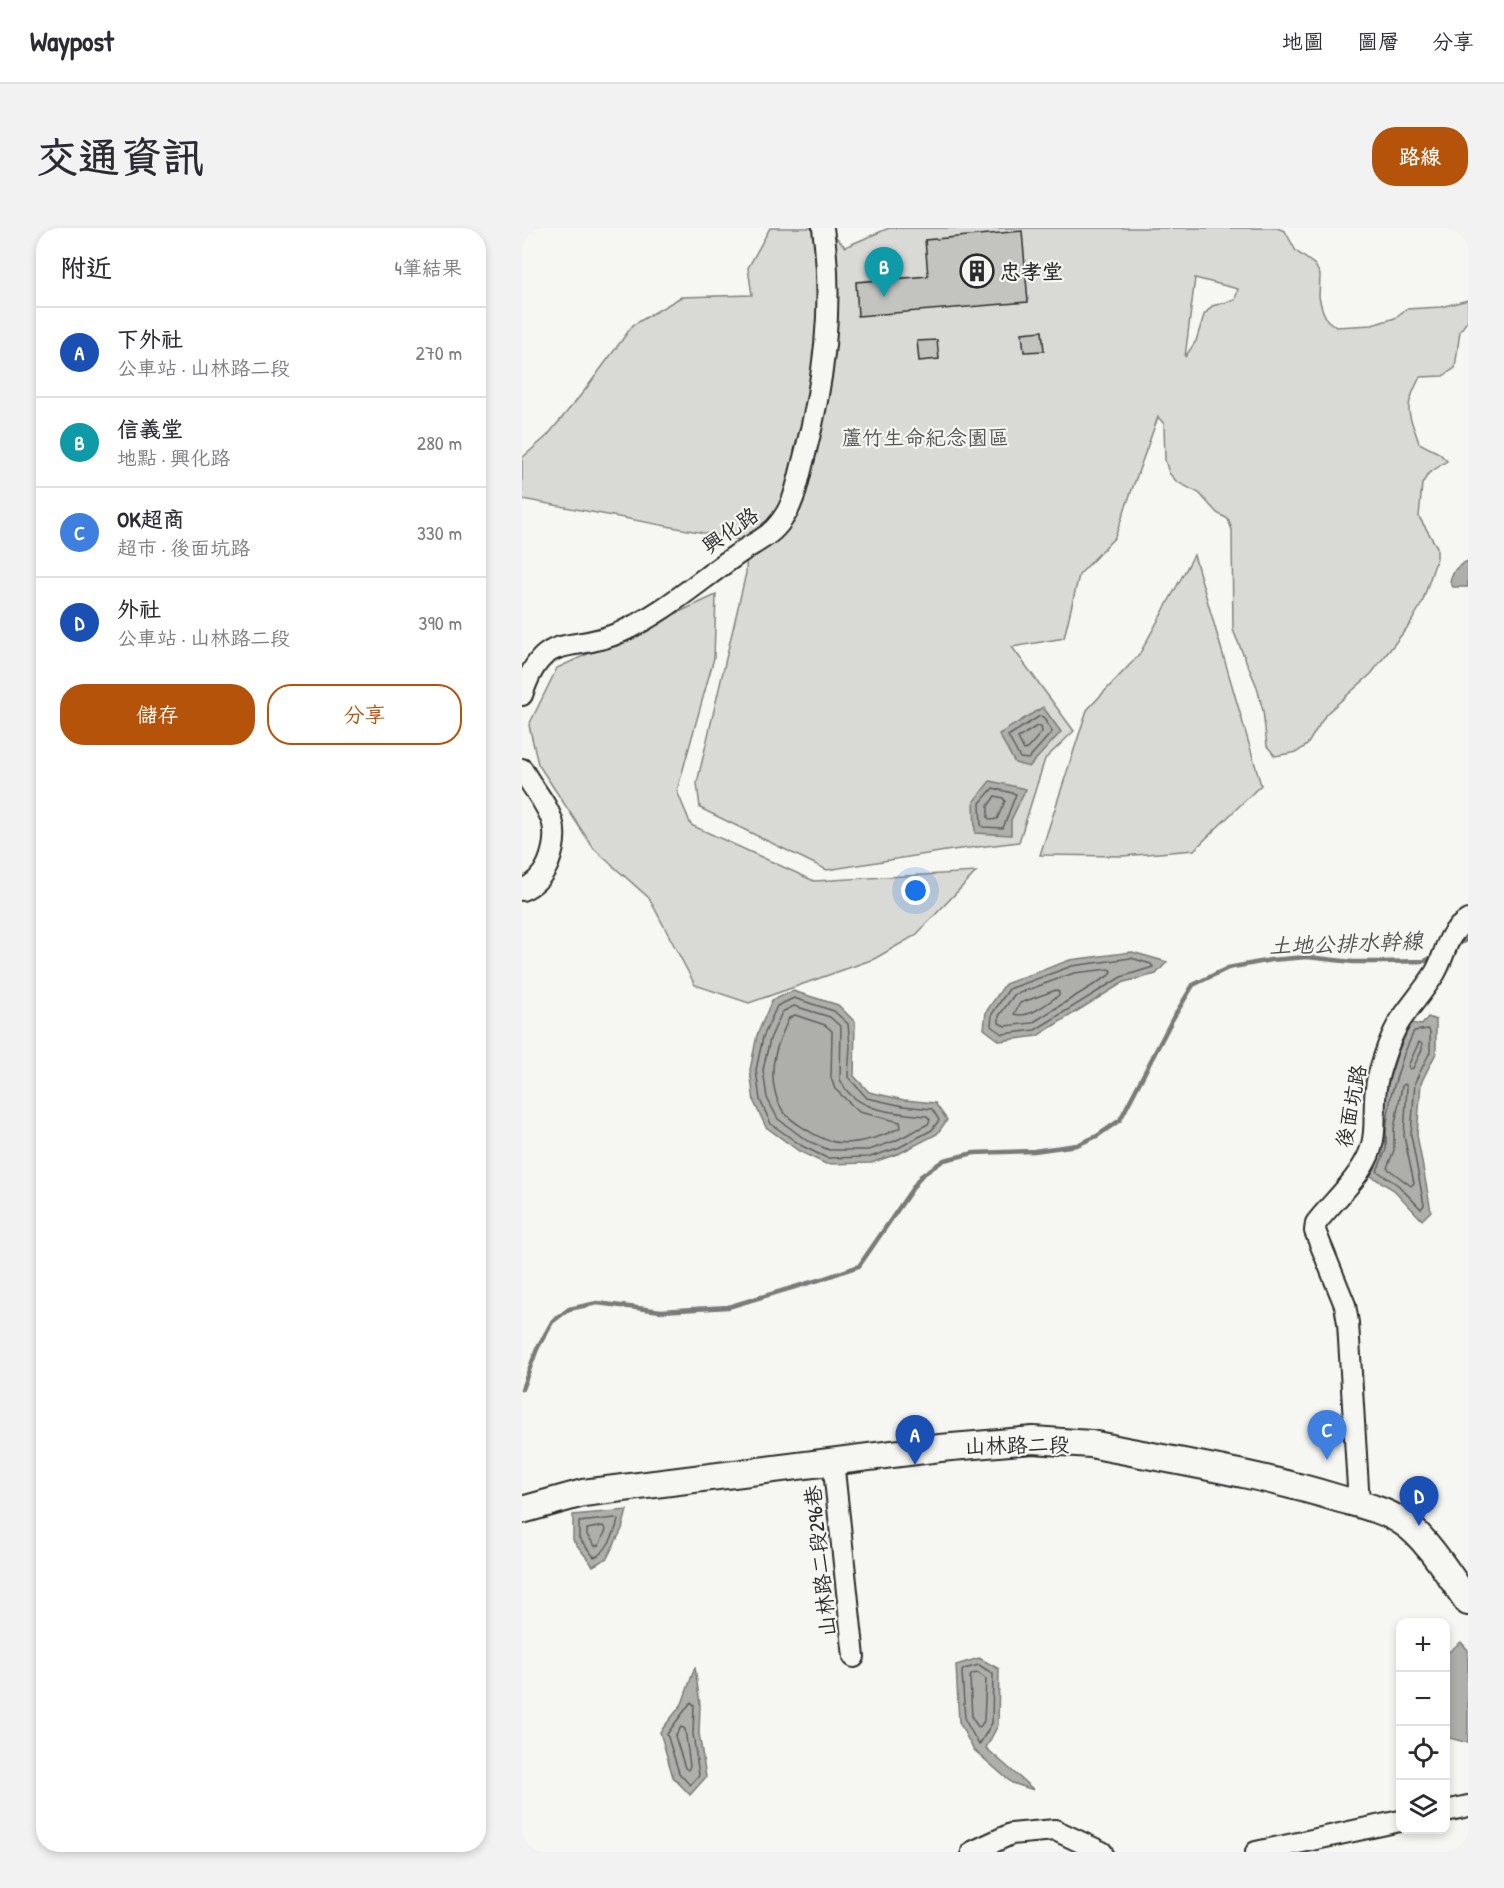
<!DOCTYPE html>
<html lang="zh-TW">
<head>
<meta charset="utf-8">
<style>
  body { margin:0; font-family:"Patrick Hand","LXGW WenKai TC",sans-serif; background:#f2f2f3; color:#2b2b33 }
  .controls { position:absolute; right:18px; bottom:18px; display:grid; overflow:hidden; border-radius:12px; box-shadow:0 3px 9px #0003 }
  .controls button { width:54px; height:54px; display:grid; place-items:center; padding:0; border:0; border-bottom:2px solid #e1e1e2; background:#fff; color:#2b2b33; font:30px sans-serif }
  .you { position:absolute; left:394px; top:663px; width:21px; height:21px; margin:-15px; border:4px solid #fff; border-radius:50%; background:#1a73e8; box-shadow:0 0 0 9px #1a73e833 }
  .badge { display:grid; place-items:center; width:39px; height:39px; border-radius:50%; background:#b45309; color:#fff; font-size:20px; font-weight:700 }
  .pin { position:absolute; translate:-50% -50px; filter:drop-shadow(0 2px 3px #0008) }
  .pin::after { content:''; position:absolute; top:32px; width:21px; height:18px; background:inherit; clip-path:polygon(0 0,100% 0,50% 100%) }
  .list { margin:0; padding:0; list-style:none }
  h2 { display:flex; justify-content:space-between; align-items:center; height:78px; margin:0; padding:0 24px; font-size:26px }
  h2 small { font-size:20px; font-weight:400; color:#7c7c81 }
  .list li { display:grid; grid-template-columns:39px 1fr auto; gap:18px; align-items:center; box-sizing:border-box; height:90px; padding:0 24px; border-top:2px solid #e1e1e2 }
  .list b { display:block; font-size:22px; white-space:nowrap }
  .list p { margin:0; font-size:20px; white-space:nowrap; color:#7c7c81 }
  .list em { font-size:20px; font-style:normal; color:#7c7c81 }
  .actions { display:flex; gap:12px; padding:18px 24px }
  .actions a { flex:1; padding:14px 0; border:2px solid #b45309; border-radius:24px; text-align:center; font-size:21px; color:#b45309 }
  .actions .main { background:#b45309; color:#fff }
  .icon { flex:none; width:33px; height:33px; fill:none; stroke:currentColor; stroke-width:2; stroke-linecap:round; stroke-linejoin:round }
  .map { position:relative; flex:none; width:946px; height:1624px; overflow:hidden; border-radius:24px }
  header { display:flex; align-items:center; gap:36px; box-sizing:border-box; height:84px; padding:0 30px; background:#fff; border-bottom:2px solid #e1e1e2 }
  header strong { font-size:28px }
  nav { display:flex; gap:33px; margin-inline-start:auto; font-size:21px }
  .intro { display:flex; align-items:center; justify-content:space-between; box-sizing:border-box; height:144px; padding:0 36px }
  h1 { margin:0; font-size:42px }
  .button { padding:15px 27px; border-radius:24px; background:#b45309; color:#fff; font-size:21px; font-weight:700 }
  main { display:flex; gap:36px; padding:0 36px }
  aside { flex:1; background:#fff; border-radius:24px; box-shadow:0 3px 9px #0003 }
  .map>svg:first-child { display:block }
</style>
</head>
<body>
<header>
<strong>Waypost</strong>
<nav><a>地圖</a><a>圖層</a><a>分享</a></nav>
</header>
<div class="intro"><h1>交通資訊</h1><a class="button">路線</a></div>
<main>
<aside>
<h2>附近<small>4筆結果</small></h2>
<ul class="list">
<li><span class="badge" style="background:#1a4fb4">A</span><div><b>下外社</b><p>公車站 · 山林路二段</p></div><em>270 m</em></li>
<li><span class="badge" style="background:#0f9aa8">B</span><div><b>信義堂</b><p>地點 · 興化路</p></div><em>280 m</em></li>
<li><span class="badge" style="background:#3f7fe0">C</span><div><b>OK超商</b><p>超市 · 後面坑路</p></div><em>330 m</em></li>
<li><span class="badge" style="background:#1a4fb4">D</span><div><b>外社</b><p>公車站 · 山林路二段</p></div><em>390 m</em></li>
</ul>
<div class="actions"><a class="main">儲存</a><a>分享</a></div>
</aside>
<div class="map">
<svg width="946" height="1624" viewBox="0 0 946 1624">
  <rect width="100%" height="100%" fill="#f6f6f2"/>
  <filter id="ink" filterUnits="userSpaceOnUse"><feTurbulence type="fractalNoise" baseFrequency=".0167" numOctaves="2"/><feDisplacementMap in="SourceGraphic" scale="12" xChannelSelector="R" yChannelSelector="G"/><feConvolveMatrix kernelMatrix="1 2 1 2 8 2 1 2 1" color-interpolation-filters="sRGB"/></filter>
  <g filter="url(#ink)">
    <!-- green -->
    <path fill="#d9d9d5" stroke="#828280" stroke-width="1.5" fill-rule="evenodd" d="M248 0H306L323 19 367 0H755L763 3 774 23 793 37 798 47 797 69 800 81 805 92 814 99 850 97 873 90 884 81 919 79 946 72V92L938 103 933 140 921 148 898 149C881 182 886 182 897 215L917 225 925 233 906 246 900 256 897 289 915 319V330L900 375 888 396 849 446 804 486 785 517 775 524 753 528 745 518 741 483 735 459 711 402 710 302 706 291 695 285 677 265 655 254 647 245 643 232 642 196 636 189 593 309 557 347 542 410 490 419 552 503 523 531 497 614 430 622 305 642 178 580 175 555 224 345 225 313 0 271V230L25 208 63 162 111 97 159 69 230 67 226 40ZM673 50 716 61 713 72 690 78 682 87 674 113 663 129Z
      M672 327 739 557 672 622 601 628 518 627 565 482 617 427Z
      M194 367 192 430 155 563 169 597 292 653 454 644 394 707 352 731 227 775 173 757 127 670 72 621 16 536 7 497 35 440Z"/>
    <!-- water -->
    <path fill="#aeaeab" stroke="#7a7a78" stroke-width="1.5" d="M946 333V359H931L928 353C931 342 936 337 946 333Z
      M521 479 539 504 507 539 493 535 477 506Z
      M468 553 504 561 489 592V607L453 605 452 573Z
      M610 724 645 734 634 746 602 754 515 808 478 813 462 801 464 784 483 756 548 732Z
      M271 763 316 777 333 794 332 848 347 864 382 872 413 875 425 892 415 906 378 925 349 935 304 936 277 923 244 899 232 874 228 842 235 807 250 772Z
      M906 789 914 792V825L899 855 895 907 909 983 900 992 872 962 847 947 859 920 858 900 863 865 876 824 889 795 900 797Z
      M105 1282 100 1301 85 1330 71 1338 51 1312V1287Z
      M939 1414 946 1422V1515L924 1509V1426Z
      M457 1430 477 1441 476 1497 464 1520 512 1562 490 1555 451 1521 437 1494 434 1437Z
      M173 1439 178 1477 177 1505 184 1549 168 1567 151 1549 138 1504 160 1476Z"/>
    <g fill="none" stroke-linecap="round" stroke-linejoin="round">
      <!-- shore -->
      <path stroke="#5f5f5e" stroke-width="1.5" d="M518 488 521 489 530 504 506 531 498 530 486 508Z
        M515 498 519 499 520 504 505 521 502 522 496 510Z
        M471 560 494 566 481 600 461 599 459 597 458 575Z
        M473 568 481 570 483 573 475 591 469 592 466 590V578Z
        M609 730 629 736 631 739 599 749 513 802 480 806 469 798 470 786 487 761 550 738Z
        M587 741 590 743 589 746 510 795 483 798 477 795V788L492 767 552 745Z
        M534 762 537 764V767C524 776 507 791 492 786L498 775Z
        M272 770 312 783 326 796 328 818 326 849 345 870 381 878 410 881 417 892 410 902 376 920 348 929 305 930 280 918 249 896 238 872 234 842 241 809 255 778Z
        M272 778 308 789 319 799 318 851C331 884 375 885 405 888L408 892 406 896 373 913 347 922H307L284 912 256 891 245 870 241 842 248 811 260 784Z
        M273 787 303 797 310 803 309 850 313 861 337 884 378 894 379 899C361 909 329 919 308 913 296 910 268 893 261 883 254 872 250 856 251 843 251 825 260 806 267 790Z
        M906 801 908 804V824L893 854 889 907 902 977 899 981 876 957 855 943 864 921V901L869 867 882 826 892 803Z
        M897 814 900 816V822L891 840 888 841 886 838Z
        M883 856 885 859 882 908 892 955 889 958 865 940 872 922V901L880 858Z
        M93 1290 96 1292C93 1305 84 1326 72 1329L57 1310V1294Z
        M81 1298 84 1302 77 1317 73 1318 65 1307V1301Z
        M457 1437 471 1446 470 1495 457 1517 443 1492 440 1443 442 1441Z
        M456 1445 464 1451 462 1493 457 1500 450 1490 448 1449 450 1446Z
        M169 1474 172 1477 171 1506 177 1547 168 1557 157 1545 145 1506Z
        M159 1499 163 1501 168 1538 166 1542 163 1540 153 1508Z"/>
      <!-- stream -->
      <path stroke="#7a7a78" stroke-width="4.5" d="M933 718 946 711
        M0 1161 15 1121 30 1094 47 1081 75 1075 139 1083 206 1079 300 1051 337 1038 399 948 422 932 452 925 512 923 555 917 575 908 598 892 650 792 671 757 706 740 749 732 785 729 831 734H859L903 733 914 727"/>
    </g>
    <!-- building -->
    <path fill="#c3c3c0" stroke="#2b2b2b" stroke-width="1.5" d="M500 3 506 74 336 88 334 54 406 48 403 12Z
      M520 103 522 123 502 124 500 105Z
      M415 112 417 131 397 133 395 113Z"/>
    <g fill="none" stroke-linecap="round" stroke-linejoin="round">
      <!-- minor casing -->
      <g stroke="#2b2b2b" stroke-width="24">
        <path id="minor" d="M0 467C22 400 48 427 99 404 142 385 178 352 216 326 231 315 248 309 259 293 273 275 276 252 282 230 302 154 312 78 301 0
          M0 541C20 577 44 591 26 636 21 647 12 657 0 662
          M311 1233 332 1429
          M837 1276 826 1095 823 1077 793 1003 794 995C811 973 836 952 847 926 857 902 849 874 856 849 861 831 868 809 878 793 889 777 902 762 913 745 925 724 923 706 946 692
          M924 1583 946 1578
          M450 1624 489 1606 533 1602 580 1624
          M734 1624 878 1593"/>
      </g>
      <!-- major casing -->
      <g stroke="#2b2b2b" stroke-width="30">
        <path id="major" d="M0 1282 61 1265 418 1220 511 1212 569 1216C651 1233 734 1245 815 1270 836 1276 860 1281 879 1293 903 1307 929 1350 946 1374"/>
      </g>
      <!-- minor -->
      <use href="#minor" stroke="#f6f6f2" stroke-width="20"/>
      <!-- major -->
      <use href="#major" stroke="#f6f6f2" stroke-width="26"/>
    </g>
  </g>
  <!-- icons -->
  <defs>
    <g id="building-ring" transform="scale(1.725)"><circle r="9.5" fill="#f6f6f2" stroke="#2b2b2b" stroke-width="1.5"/><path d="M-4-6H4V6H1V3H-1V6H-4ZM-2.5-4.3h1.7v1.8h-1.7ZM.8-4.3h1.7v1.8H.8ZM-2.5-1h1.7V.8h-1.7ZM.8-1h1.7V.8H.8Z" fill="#2b2b2b"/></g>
  </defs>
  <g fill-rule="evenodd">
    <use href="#building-ring" x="455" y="43"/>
  </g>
  <g text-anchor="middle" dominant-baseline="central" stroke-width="4.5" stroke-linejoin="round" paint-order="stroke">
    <!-- poi labels -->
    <g font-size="21" font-weight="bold" fill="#2b2b2b" stroke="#f6f6f2" text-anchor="start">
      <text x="478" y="43">忠孝堂</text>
    </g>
    <!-- park labels -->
    <g font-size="21" fill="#565656" stroke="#f6f6f2">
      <text x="403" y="209">蘆竹生命紀念園區</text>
    </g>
    <!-- street labels -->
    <g font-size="21" fill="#2b2b2b" stroke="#f6f6f2">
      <text transform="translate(208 302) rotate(-35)">興化路</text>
      <text transform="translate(829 878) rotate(-79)">後面坑路</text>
      <text transform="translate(495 1217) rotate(-1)">山林路二段</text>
      <text transform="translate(298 1333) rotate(-96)">山林路二段296巷</text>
    </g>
    <!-- water labels -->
    <g font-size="22" font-style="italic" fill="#525251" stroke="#f6f6f2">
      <text transform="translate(824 715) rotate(-2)">土地公排水幹線</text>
    </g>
  </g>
</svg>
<div class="controls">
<button>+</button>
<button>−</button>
<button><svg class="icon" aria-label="locate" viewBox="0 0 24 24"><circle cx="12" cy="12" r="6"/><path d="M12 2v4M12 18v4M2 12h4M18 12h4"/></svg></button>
<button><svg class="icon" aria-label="layers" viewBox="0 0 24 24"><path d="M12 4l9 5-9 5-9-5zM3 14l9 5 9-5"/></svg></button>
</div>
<div class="you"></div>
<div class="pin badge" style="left:393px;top:1237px;background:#1a4fb4">A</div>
<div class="pin badge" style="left:362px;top:69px;background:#0f9aa8">B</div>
<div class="pin badge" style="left:805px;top:1232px;background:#3f7fe0">C</div>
<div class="pin badge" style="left:897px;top:1298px;background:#1a4fb4">D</div>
</div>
</main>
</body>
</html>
